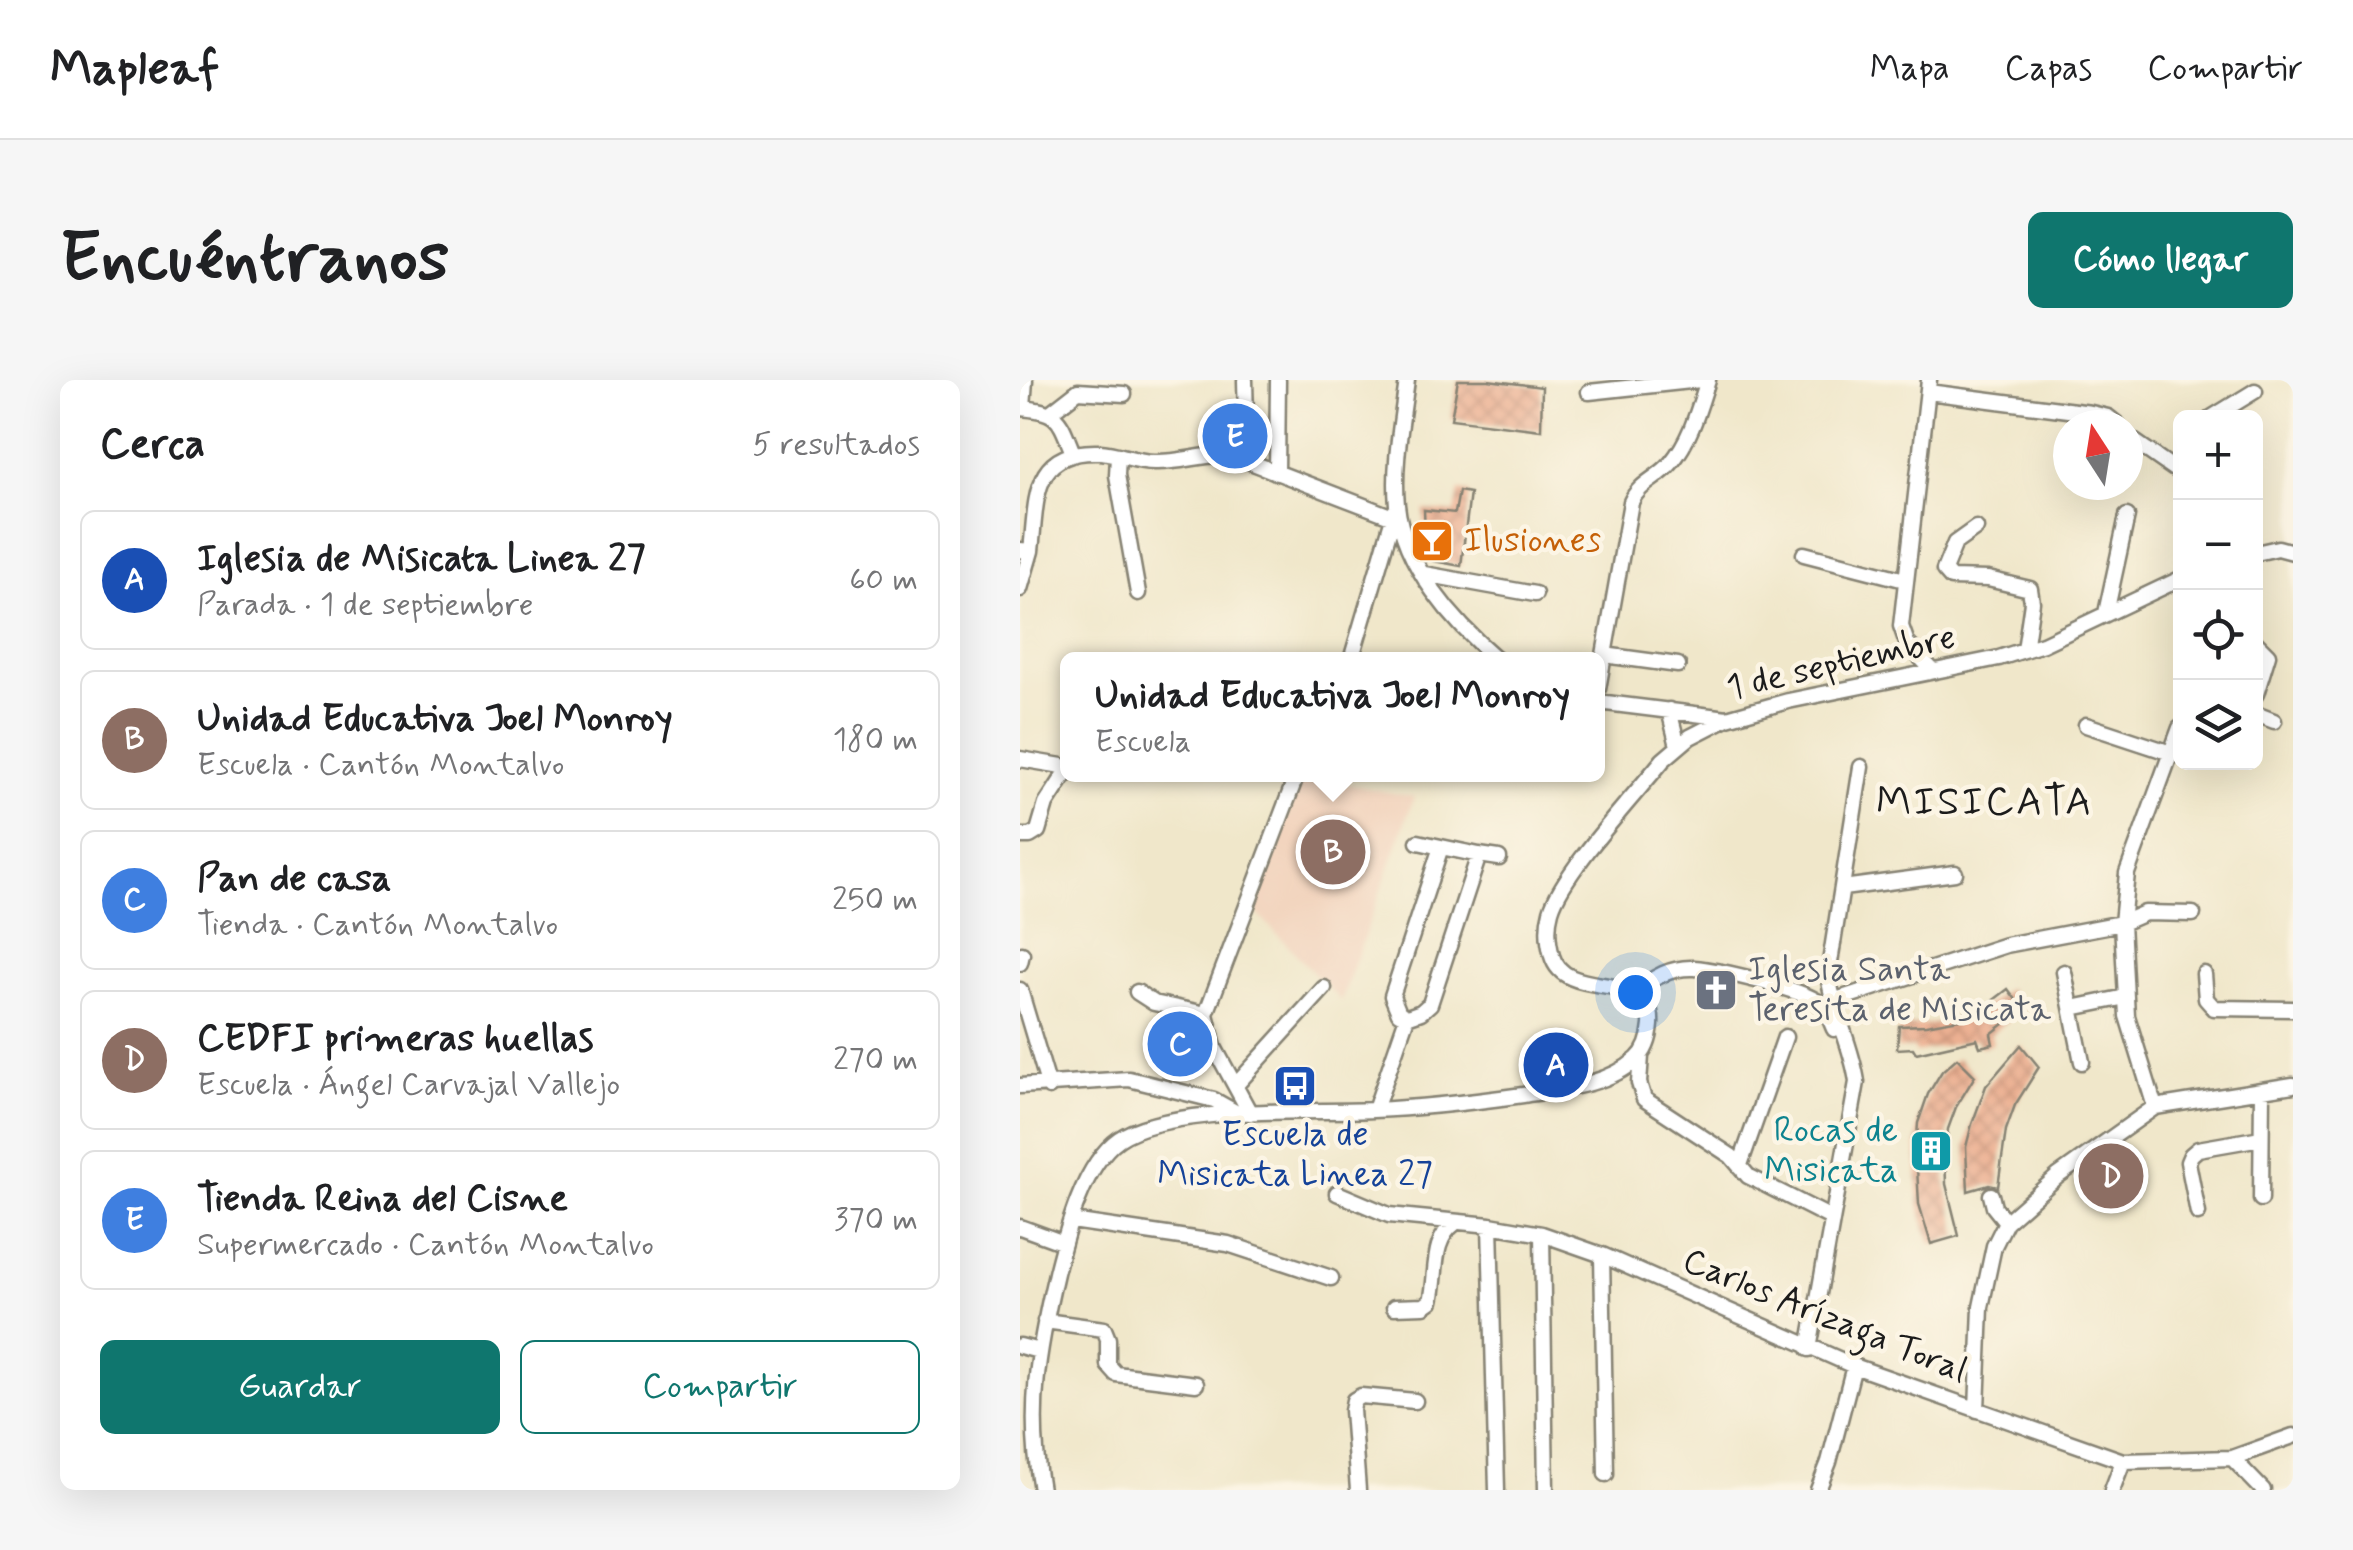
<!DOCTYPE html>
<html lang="es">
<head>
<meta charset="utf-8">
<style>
  body { margin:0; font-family:Mynerve,sans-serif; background:#f6f6f6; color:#202124 }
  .controls { position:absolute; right:30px; top:30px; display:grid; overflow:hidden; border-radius:15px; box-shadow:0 10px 40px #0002 }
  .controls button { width:90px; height:90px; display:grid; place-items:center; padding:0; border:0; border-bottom:2px solid #e0e0e0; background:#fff; color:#202124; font:50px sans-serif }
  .compass { position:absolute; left:1033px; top:30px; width:90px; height:90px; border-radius:50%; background:#fff; box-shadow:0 10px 40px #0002; rotate:348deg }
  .you { position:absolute; left:615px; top:612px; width:35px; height:35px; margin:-25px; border:8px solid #fff; border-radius:50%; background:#1a73e8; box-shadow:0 0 0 15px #1a73e833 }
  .badge { display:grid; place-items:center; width:65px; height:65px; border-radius:50%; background:#0f766e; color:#fff; font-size:32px; font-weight:700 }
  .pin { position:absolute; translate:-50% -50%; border:5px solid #fff; box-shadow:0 2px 10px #0006 }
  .popup { position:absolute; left:40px; top:272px; width:545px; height:130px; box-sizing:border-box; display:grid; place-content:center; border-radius:15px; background:#fff; filter:drop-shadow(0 2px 8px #0005); font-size:32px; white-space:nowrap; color:#757577 }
  .popup b { font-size:38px; color:#202124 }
  .popup::after { content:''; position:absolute; left:50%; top:100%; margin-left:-20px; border:20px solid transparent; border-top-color:#fff }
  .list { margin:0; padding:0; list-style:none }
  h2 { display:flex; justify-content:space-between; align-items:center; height:130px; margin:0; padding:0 40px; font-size:42px }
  h2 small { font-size:32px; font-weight:400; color:#757577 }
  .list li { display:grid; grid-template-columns:65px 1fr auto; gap:30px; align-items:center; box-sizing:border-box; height:140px; margin:0 20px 20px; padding:0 20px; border:2px solid #e0e0e0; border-radius:15px }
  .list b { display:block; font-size:38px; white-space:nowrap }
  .list p { margin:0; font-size:32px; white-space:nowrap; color:#757577 }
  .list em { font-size:32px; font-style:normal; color:#757577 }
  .actions { display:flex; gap:20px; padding:30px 40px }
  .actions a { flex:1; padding:22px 0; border:2px solid #0f766e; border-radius:15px; text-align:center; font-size:35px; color:#0f766e }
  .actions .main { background:#0f766e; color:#fff }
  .icon { flex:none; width:55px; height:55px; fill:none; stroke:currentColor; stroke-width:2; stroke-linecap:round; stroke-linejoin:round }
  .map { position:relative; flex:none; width:1273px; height:1110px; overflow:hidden; border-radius:15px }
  header { display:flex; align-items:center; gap:60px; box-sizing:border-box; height:140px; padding:0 50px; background:#fff; border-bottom:2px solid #e0e0e0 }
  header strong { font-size:48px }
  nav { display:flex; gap:55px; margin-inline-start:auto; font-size:35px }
  .intro { display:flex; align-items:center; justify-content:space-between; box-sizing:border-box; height:240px; padding:0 60px }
  h1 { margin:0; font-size:70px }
  .button { padding:25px 45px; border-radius:15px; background:#0f766e; color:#fff; font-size:35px; font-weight:700 }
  main { display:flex; gap:60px; padding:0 60px }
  aside { flex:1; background:#fff; border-radius:15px; box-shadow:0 10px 40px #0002 }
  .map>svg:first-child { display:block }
</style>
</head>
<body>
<header>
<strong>Mapleaf</strong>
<nav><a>Mapa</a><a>Capas</a><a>Compartir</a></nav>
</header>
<div class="intro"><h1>Encuéntranos</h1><a class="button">Cómo llegar</a></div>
<main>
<aside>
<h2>Cerca<small>5 resultados</small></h2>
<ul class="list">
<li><span class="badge" style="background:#1a4fb4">A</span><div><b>Iglesia de Misicata Linea 27</b><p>Parada · 1 de septiembre</p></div><em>60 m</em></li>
<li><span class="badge" style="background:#8d6e63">B</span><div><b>Unidad Educativa Joel Monroy</b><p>Escuela · Cantón Montalvo</p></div><em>180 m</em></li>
<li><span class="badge" style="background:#3f7fe0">C</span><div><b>Pan de casa</b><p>Tienda · Cantón Montalvo</p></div><em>250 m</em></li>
<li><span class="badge" style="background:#8d6e63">D</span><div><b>CEDFI primeras huellas</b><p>Escuela · Ángel Carvajal Vallejo</p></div><em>270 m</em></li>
<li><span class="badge" style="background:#3f7fe0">E</span><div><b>Tienda Reina del Cisne</b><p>Supermercado · Cantón Montalvo</p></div><em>370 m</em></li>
</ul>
<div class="actions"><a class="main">Guardar</a><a>Compartir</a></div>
</aside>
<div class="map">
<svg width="1273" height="1110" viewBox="0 0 1273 1110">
  <defs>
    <pattern id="building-cross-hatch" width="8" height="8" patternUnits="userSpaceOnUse" patternTransform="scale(2.5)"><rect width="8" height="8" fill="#ecb092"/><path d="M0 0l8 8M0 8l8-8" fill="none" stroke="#ca977d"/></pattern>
  </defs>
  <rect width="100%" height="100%" fill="#fcf5e5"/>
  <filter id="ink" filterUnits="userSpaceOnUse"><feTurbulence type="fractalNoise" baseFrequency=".01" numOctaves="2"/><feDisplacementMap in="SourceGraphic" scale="20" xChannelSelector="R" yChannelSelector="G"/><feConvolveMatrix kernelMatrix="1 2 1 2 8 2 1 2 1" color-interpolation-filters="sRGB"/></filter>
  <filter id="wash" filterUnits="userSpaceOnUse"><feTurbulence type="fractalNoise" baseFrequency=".0048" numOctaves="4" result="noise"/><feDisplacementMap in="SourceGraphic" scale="40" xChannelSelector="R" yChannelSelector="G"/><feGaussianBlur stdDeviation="2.25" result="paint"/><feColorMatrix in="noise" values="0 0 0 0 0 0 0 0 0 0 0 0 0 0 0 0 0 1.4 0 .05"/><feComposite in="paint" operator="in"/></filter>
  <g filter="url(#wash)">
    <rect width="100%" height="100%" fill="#f0e7ca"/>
    <!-- built -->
    <path fill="#f2d4be" d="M282 395 394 417 321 621 231 527Z"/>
    <g id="blocks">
      <!-- building -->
      <path fill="url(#building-cross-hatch)" d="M438 0H468L522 7 521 50 431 39Z
        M439 111 450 113 441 186 413 181 405 153 404 130 435 133Z
        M988 609 1003 629 971 654 973 664 960 667 957 659 896 673 893 668 877 669 879 646 906 645 940 639 942 633 951 629 958 632Z
        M1001 665 1019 687 995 725 986 750 978 807 969 805 948 811 946 767 952 744 966 706Z
        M937 678 955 696 936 727 928 749 925 773 926 804 939 856 911 864 899 824 896 770 898 743 908 714 922 691Z"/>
    </g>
  </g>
  <g filter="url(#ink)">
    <use href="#blocks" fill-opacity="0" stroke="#868273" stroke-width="2.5"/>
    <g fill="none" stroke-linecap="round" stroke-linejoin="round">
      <!-- minor casing -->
      <g stroke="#868273" stroke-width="19">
        <path id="minor" d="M225 0 227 80
          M387 0C382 40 373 85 377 125 383 185 434 243 478 280
          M909 0 881 246 887 263 913 291
          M569 12 680 0
          M908 12 1071 33 1088 37 1098 45
          M0 28C40 31 39 39 53 73
          M3 28 5 0
          M31 32 58 11 104 14
          M1191 38 1235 11
          M1108 57 1154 89
          M98 76 97 95 118 213
          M257 93 258 0
          M956 148 935 163 924 190 931 198 968 199 1010 209 1012 222 1005 270
          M0 170 11 171C17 119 11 69 80 72 98 73 116 82 134 82 161 83 185 73 212 75L373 137
          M1236 173 1258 168 1273 172
          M784 174 885 200
          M404 194 515 214
          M0 209 11 171
          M1086 233 1107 136
          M1236 263 1248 275 1236 314
          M584 275 658 285
          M331 280 375 131
          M578 309 611 122C619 103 639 98 651 83 671 59 679 28 688 0
          M578 322 707 338
          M649 330 658 366
          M1236 334 1254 341
          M1066 345 1151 373
          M0 379 48 387
          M0 456H10L18 451 26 424 48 390
          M398 462 421 467
          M421 467 459 475 410 624 401 632 387 637 379 633 372 616Z
          M459 475 479 478
          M823 508 935 493
          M0 583 2 574
          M1044 592 1062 682
          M1184 594 1186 619 1194 628 1273 629
          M0 610 29 707
          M117 612 134 623 186 634
          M619 614C630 596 654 587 674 588 699 590 778 608 798 622 806 628 810 639 814 649
          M813 621 986 565 1102 543 1125 533 1173 534
          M1052 628 1106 617
          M621 676 619 703 624 719 711 776 728 796 811 838
          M216 705 304 608
          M0 706 109 699 194 720 219 734
          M1135 727 1107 636 1102 543 1107 493 1160 348
          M355 730 387 637
          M230 733 194 667 186 634 277 394
          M720 785 765 657
          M317 813 369 835 470 845 522 854 582 875 834 986 1103 1081 1212 1078 1273 1056
          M971 815 974 827 986 842
          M1241 819 1242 710
          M1178 833 1168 782 1171 775 1178 769 1241 758
          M52 841 208 864 311 898
          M470 845 477 1110
          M0 847 44 863
          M522 854 526 1110
          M582 875 586 1094
          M374 927 404 926 411 921C418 894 410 861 435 843
          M25 941 84 949 88 959V985L96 994 176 1004
          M0 966 19 971
          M789 969 837 702C832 665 813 632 808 595L841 387
          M957 1030 961 927 974 866 986 842 1038 796 1135 727 1273 705
          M1212 1078 1243 1110
          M21 1110C7 1031 18 970 36 893 46 853 63 784 99 759 148 725 291 733 353 730 403 728 453 722 503 715 541 709 587 706 617 679 626 671 630 657 631 645 635 585 546 624 532 576 528 562 527 545 531 531 541 494 616 414 643 380L670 357 707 338 768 321 979 278 1023 264 1160 199
          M338 1110 332 1030 334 1020 341 1016 395 1021
          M798 1110 809 1082 834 986
          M1092 1110 1103 1081"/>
      </g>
      <!-- minor -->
      <use href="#minor" stroke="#fff" stroke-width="14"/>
    </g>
  </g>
  <!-- icons -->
  <defs>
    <g id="bar-square" transform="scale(2.25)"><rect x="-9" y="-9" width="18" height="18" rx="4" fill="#e8710a" stroke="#fcf5e5"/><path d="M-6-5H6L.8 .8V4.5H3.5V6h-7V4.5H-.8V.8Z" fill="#fff"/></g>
    <g id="church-square" transform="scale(2.25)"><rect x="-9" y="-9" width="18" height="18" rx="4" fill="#6b7280" stroke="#fcf5e5"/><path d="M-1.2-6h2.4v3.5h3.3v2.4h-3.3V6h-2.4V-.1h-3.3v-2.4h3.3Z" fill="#fff"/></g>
    <g id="bus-square" transform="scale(2.25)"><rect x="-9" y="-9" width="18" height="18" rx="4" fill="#1a4fb4" stroke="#fcf5e5"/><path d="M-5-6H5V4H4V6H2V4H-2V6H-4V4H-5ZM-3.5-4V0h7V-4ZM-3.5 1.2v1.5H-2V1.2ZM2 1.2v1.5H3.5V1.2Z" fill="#fff"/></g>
    <g id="building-square" transform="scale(2.25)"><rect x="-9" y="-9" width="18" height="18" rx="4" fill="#0f9aa8" stroke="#fcf5e5"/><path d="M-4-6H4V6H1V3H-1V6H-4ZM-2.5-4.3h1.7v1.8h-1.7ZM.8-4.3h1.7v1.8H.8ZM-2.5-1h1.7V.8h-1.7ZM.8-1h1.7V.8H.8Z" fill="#fff"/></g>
  </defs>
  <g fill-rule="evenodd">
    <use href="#bar-square" x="412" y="161"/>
    <use href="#church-square" x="696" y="610"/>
    <use href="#bus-square" x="275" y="706"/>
    <use href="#building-square" x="911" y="771"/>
  </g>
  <g text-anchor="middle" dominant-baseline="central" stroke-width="9" stroke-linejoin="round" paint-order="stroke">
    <!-- food labels -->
    <g font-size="35" fill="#c56008" stroke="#fcf5e5" text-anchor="start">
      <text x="444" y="161">Ilusiones</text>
    </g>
    <!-- street labels -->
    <g font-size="35" fill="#1c1c1c" stroke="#fcf5e5">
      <text transform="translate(821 283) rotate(-13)">1 de septiembre</text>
      <text transform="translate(805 936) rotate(22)">Carlos Arízaga Toral</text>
    </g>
    <!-- worship labels -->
    <g font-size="35" fill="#5b616d" stroke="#fcf5e5" text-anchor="start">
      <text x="728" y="590">Iglesia Santa<tspan x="728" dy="40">Teresita de Misicata</tspan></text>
    </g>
    <!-- culture labels -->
    <g font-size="35" fill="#0d838f" stroke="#fcf5e5" text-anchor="end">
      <text x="878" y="751">Rocas de<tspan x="878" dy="40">Misicata</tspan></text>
    </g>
    <!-- transit labels -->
    <g font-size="35" fill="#164399" stroke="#fcf5e5">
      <text x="275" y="755">Escuela de<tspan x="275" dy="40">Misicata Linea 27</tspan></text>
    </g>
    <!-- quarter labels -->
    <g font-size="40" letter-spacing="2.5" fill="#1c1c1c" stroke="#fcf5e5">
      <text x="965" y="423">MISICATA</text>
    </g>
  </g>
</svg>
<div class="controls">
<button>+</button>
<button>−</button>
<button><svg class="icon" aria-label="locate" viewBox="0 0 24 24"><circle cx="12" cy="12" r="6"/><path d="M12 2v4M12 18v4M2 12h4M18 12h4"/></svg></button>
<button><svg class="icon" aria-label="layers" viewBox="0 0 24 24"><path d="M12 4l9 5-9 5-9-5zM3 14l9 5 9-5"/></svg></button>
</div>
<svg class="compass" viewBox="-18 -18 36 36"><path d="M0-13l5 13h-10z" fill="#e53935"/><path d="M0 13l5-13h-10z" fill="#757577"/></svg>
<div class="you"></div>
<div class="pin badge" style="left:536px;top:685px;background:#1a4fb4">A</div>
<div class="pin badge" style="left:313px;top:472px;background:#8d6e63">B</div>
<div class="popup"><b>Unidad Educativa Joel Monroy</b>Escuela</div>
<div class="pin badge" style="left:160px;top:664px;background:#3f7fe0">C</div>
<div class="pin badge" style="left:1091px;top:796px;background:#8d6e63">D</div>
<div class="pin badge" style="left:215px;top:56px;background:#3f7fe0">E</div>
</div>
</main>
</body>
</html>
